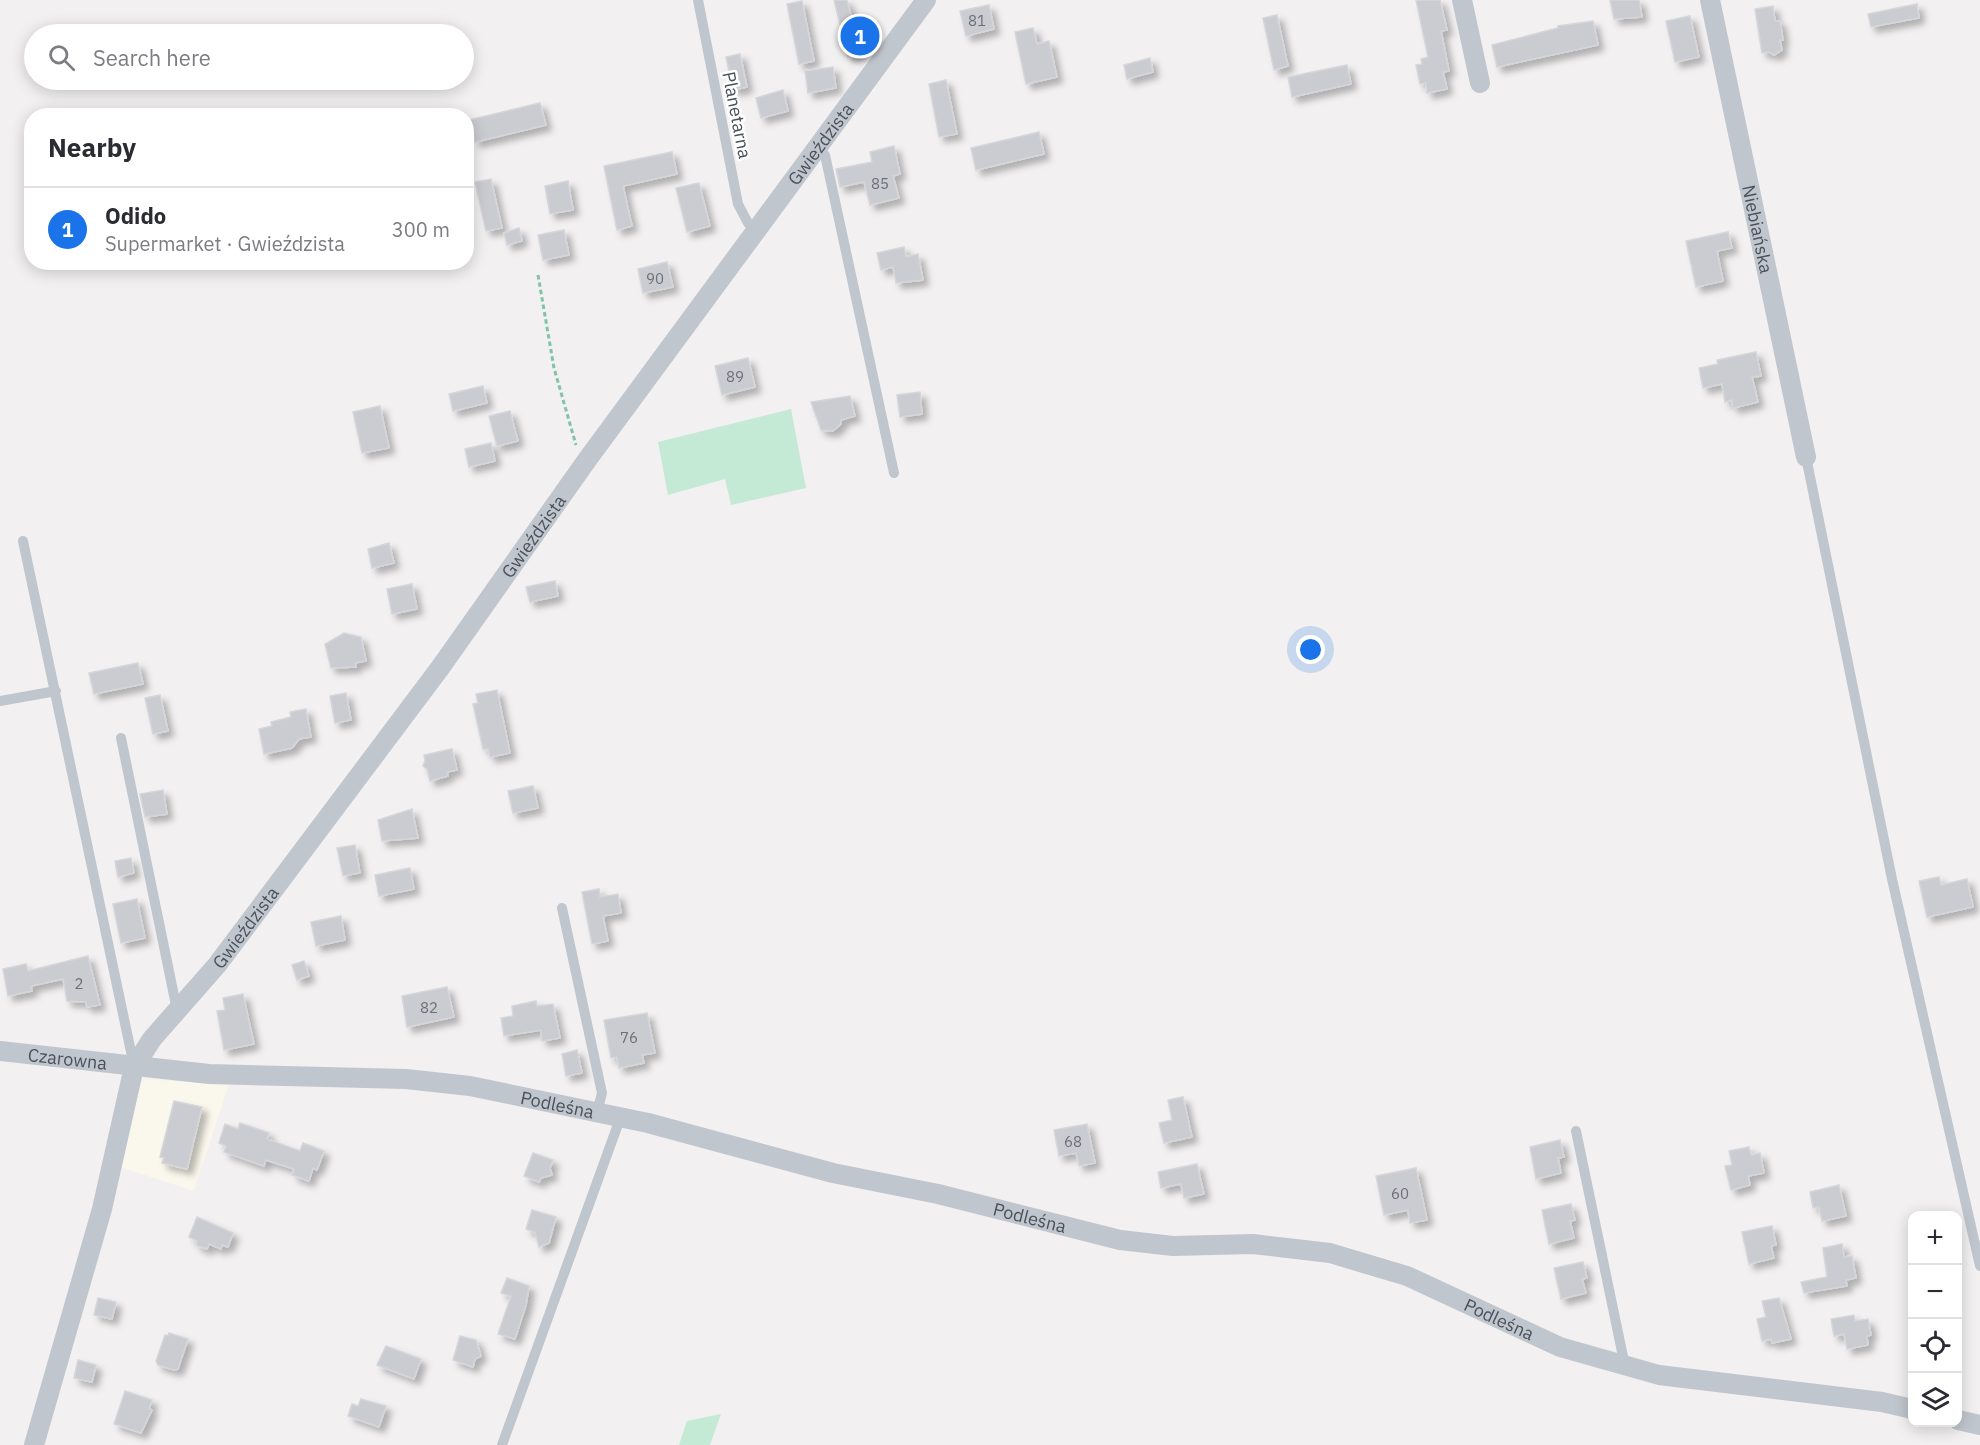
<!DOCTYPE html>
<html lang="en">
<head>
<meta charset="utf-8">
<style>
  body { margin:0; font-family:"IBM Plex Sans",sans-serif; background:#f7f7f7; color:#2b2b33 }
  .controls { position:absolute; right:18px; bottom:18px; display:grid; overflow:hidden; border-radius:12px; box-shadow:0 3px 15px #0003 }
  .controls button { width:54px; height:54px; display:grid; place-items:center; padding:0; border:0; border-bottom:2px solid #e1e1e2; background:#fff; color:#2b2b33; font:30px sans-serif }
  .you { position:absolute; left:1311px; top:650px; width:21px; height:21px; margin:-15px; border:4px solid #fff; border-radius:50%; background:#1a73e8; box-shadow:0 0 0 9px #1a73e833 }
  .badge { display:grid; place-items:center; width:39px; height:39px; border-radius:50%; background:#1a73e8; color:#fff; font-size:20px; font-weight:700 }
  .pin { position:absolute; translate:-50% -50%; border:3px solid #fff; box-shadow:0 2px 6px #0006 }
  .list { margin:0; padding:0; list-style:none }
  h2 { display:flex; justify-content:space-between; align-items:center; height:78px; margin:0; padding:0 24px; font-size:26px }
  h2 small { font-size:20px; font-weight:400; color:#7c7c81 }
  .list li { display:grid; grid-template-columns:39px 1fr auto; gap:18px; align-items:center; box-sizing:border-box; height:84px; padding:0 24px; border-top:2px solid #e1e1e2 }
  .list b { display:block; font-size:22px; white-space:nowrap }
  .list p { margin:0; font-size:20px; white-space:nowrap; color:#7c7c81 }
  .list em { font-size:20px; font-style:normal; color:#7c7c81 }
  .icon { flex:none; width:33px; height:33px; fill:none; stroke:currentColor; stroke-width:2; stroke-linecap:round; stroke-linejoin:round }
  .map { position:relative; flex:none; width:1980px; height:1445px; overflow:hidden }
  .search { position:absolute; background:#fff; box-shadow:0 3px 15px #0003; left:24px; top:24px; width:450px; height:66px; display:flex; align-items:center; gap:15px; box-sizing:border-box; padding:0 21px; border-radius:33px; color:#7c7c81; font-size:22px }
  .panel { position:absolute; background:#fff; box-shadow:0 3px 15px #0003; left:24px; top:108px; width:450px; height:162px; border-radius:24px }
  .map>svg:first-child { display:block }
</style>
</head>
<body>
<div class="map">
<svg width="1980" height="1445" viewBox="0 0 1980 1445">
  <defs>
    <filter id="shadow"><feDropShadow dx="5.5" dy="5.5" stdDeviation="3" flood-color="#0004"/></filter>
  </defs>
  <rect width="100%" height="100%" fill="#f2f0f0"/>
  <!-- commercial -->
  <path fill="#faf7ec" d="M142 1079 229 1084 194 1191 120 1167Z"/>
  <!-- green -->
  <path fill="#c4ead6" d="M791 409 806 488 731 505 725 479 668 495 658 442Z
    M721 1414 710 1445H679L687 1421Z"/>
  <!-- building -->
  <path fill="#cbccd2" stroke="#d5d6da" stroke-width="1.5" filter="url(#shadow)" d="M834 0H847L861 53 848 57Z
    M1416 0H1440L1447 30 1441 31 1449 71 1443 72 1447 89 1427 93 1426 83 1420 84 1416 65 1422 64 1421 59 1428 57Z
    M1610 0H1639L1642 17 1614 19Z
    M802 1 814 61 799 64 787 4Z
    M1917 4 1919 18 1871 27 1868 14Z
    M989 5 994 29 966 36 960 11Z
    M1773 6 1775 21H1780L1783 40H1780L1782 50 1774 55 1769 52 1762 53 1755 9Z
    M1277 15 1288 66 1274 70 1263 18Z
    M1690 16 1699 57 1675 62 1666 21Z
    M1593 21 1598 45 1497 67 1492 45 1558 28V26Z
    M1033 28 1037 44 1049 41 1057 77 1026 84 1015 32Z
    M740 54 747 87 733 90 726 57Z
    M1150 58 1153 72 1127 79 1124 65Z
    M1347 65 1351 84 1292 97 1288 77Z
    M833 67 836 88 808 93 805 71Z
    M946 80 957 134 939 137 929 84Z
    M783 90 788 111 761 118 756 98Z
    M540 103 546 125 475 142 469 120Z
    M1039 132 1044 154 976 170 971 148Z
    M894 146 900 174 893 176 899 198 870 205 864 182 840 187 836 169 872 162 870 152Z
    M672 152 677 174 623 186 632 226 617 230 604 166Z
    M491 179 502 228 486 231 475 182Z
    M568 181 573 210 550 214 545 186Z
    M699 183 710 226 687 232 676 188Z
    M519 228 522 241 507 245 504 233Z
    M564 230 569 255 543 260 538 235Z
    M1728 232 1732 248 1717 251 1723 281 1696 287 1686 241Z
    M904 247 906 257 918 254 923 280 896 283 893 267 881 270 877 253Z
    M667 262 673 287 643 293 638 269Z
    M1756 352 1761 376 1752 377 1758 402 1733 408 1732 400 1725 402 1722 384 1703 388 1699 368 1718 364 1717 360Z
    M748 358 755 387 722 395 715 366Z
    M483 386 487 403 453 411 449 394Z
    M920 392 922 414 900 417 897 395Z
    M850 396 855 416 841 420V424L833 431 821 430 811 402Z
    M380 406 389 448 362 453 353 412Z
    M510 411 518 441 497 446 489 416Z
    M491 443 495 461 469 467 465 449Z
    M389 543 394 563 372 568 368 549Z
    M555 581 558 596 530 602 526 587Z
    M412 584 417 609 392 614 387 589Z
    M344 633 361 637 366 661 355 663 356 667 331 668 325 644Z
    M138 663 143 684 94 694 89 673Z
    M497 690 510 753 490 757 488 749H483L473 704 478 703 476 694Z
    M346 693 351 720 335 723 330 696Z
    M160 695 168 731 153 734 145 698Z
    M306 709 311 737 299 739 292 748 264 754 259 729 272 726 271 722 291 717 290 712Z
    M452 749 457 770 447 772 448 776 430 781 427 769 423 766 425 761 424 755Z
    M533 786 538 808 513 813 508 791Z
    M163 790 167 814 145 817 140 794Z
    M412 809 418 838 382 841 378 820Z
    M355 845 360 873 343 876 337 848Z
    M131 858 134 873 118 877 115 861Z
    M410 868 414 889 379 896 375 875Z
    M1939 877 1941 885 1967 879 1973 907 1927 917 1919 881Z
    M599 889 600 897 618 894 621 913 603 916 608 941 592 944 582 892Z
    M137 899 145 938 121 943 113 904Z
    M341 916 345 940 316 946 311 922Z
    M88 956 100 1005 87 1007 86 1002 67 1001 63 979 31 986 32 991 8 996 3 969 26 964 28 971Z
    M304 961 309 976 297 980 292 965Z
    M447 987 454 1017 407 1027 402 996Z
    M243 994 254 1044 224 1050 217 1011 225 1010 223 998Z
    M536 1001 537 1006 553 1004 560 1038 542 1041 541 1030 504 1036 501 1018 513 1016 512 1006Z
    M647 1013 655 1053 642 1055 644 1063 619 1068 617 1057 611 1058 604 1020Z
    M577 1050 582 1073 566 1076 562 1054Z
    M1183 1097 1192 1137 1164 1143 1159 1123 1172 1120 1168 1100Z
    M174 1101 202 1107 187 1169 162 1163 164 1158 160 1157Z
    M240 1123 269 1133 267 1139 300 1151 303 1143 324 1151 317 1170 313 1168 309 1181 292 1175 294 1169 266 1160 264 1166 224 1152 226 1146 219 1143 225 1124 238 1129Z
    M1087 1124 1095 1163 1079 1166 1076 1153 1059 1156 1054 1130Z
    M1560 1140 1564 1157 1558 1158 1561 1173 1536 1179 1530 1147Z
    M1749 1147 1751 1155 1760 1153 1764 1173 1748 1176 1750 1185 1731 1190 1725 1166 1732 1165 1729 1151Z
    M533 1153 553 1160 550 1168 552 1175 541 1178 539 1182 524 1176Z
    M1197 1164 1204 1194 1184 1198 1181 1184 1161 1188 1158 1172Z
    M1416 1168 1427 1220 1410 1223 1408 1210 1384 1215 1376 1176Z
    M1839 1185 1846 1216 1822 1221 1819 1207 1813 1208 1810 1192Z
    M1571 1204 1575 1220 1570 1221 1574 1238 1549 1244 1542 1210Z
    M532 1210 556 1217 549 1243 539 1247 535 1232 526 1229Z
    M197 1217 233 1233 228 1247 222 1245 221 1249 209 1244 207 1249 196 1245 197 1241 189 1237Z
    M1772 1226 1776 1245 1771 1246 1774 1258 1749 1264 1742 1232Z
    M1842 1244 1844 1257 1852 1256 1856 1278 1846 1280 1847 1286 1804 1293 1801 1282 1827 1277 1823 1248Z
    M1583 1262 1587 1278 1582 1279 1586 1293 1561 1299 1554 1268Z
    M507 1278 529 1286 526 1305 515 1339 498 1334 511 1296 501 1293Z
    M98 1298 116 1302 112 1319 94 1315Z
    M1779 1298 1791 1339 1772 1343 1771 1339 1762 1341 1757 1319 1766 1317 1762 1301Z
    M1854 1315 1855 1321 1868 1319 1871 1335 1867 1336 1868 1345 1847 1349 1844 1334 1834 1336 1831 1319Z
    M169 1333 188 1339 178 1369 174 1370 158 1365 156 1361 165 1335 168 1336Z
    M460 1336 476 1340 481 1356 475 1359 473 1367 453 1360Z
    M386 1346 421 1359 414 1379 377 1365Z
    M78 1360 96 1365 92 1382 74 1378Z
    M125 1391 152 1400 149 1409 152 1410 141 1433 114 1424Z
    M361 1399 386 1406 379 1427 348 1416 352 1404 358 1406Z"/>
  <g fill="none" stroke-linecap="round" stroke-linejoin="round">
    <!-- path -->
    <path stroke="#80c4a8" stroke-width="3" stroke-dasharray="4.5 3" stroke-linecap="butt" d="M538 275 554 368 576 445"/>
    <!-- service -->
    <path stroke="#c0c6cd" stroke-width="10" d="M698 0 738 204 748 223 757 231
      M818 149 825 155 894 473
      M1806 457 1892 879 1980 1266
      M23 541 134 1066
      M0 701 56 691
      M121 738 177 1010
      M562 908 602 1093 597 1112
      M1576 1131 1625 1366
      M502 1445 621 1116"/>
    <!-- minor -->
    <g stroke="#c0c6cd" stroke-width="20">
      <path d="M1462 0 1480 83"/>
      <path id="s1" d="M1710 0 1806 457"/>
      <path id="s2" d="M0 1051 209 1074 406 1079 470 1086 648 1123 833 1173 938 1194 1120 1240 1173 1246 1253 1244 1330 1253 1407 1276 1560 1347 1659 1375 1882 1402 1912 1409"/>
      <path d="M1958 1420 1980 1425"/>
      <path id="s3" d="M34 1445 102 1209 134 1067 152 1039 217 965 440 668 587 460 926 0"/>
    </g>
  </g>
  <g text-anchor="middle" dominant-baseline="central" stroke-width="5" stroke-linejoin="round" paint-order="stroke">
    <!-- number labels -->
    <g font-size="15" fill="#6a7079">
      <text x="977" y="20">81</text>
      <text x="880" y="183">85</text>
      <text x="655" y="278">90</text>
      <text x="735" y="376">89</text>
      <text x="79" y="983">2</text>
      <text x="429" y="1007">82</text>
      <text x="629" y="1037">76</text>
      <text x="1073" y="1141">68</text>
      <text x="1400" y="1193">60</text>
    </g>
    <!-- street labels -->
    <g font-size="18" fill="#4a515b" stroke="#fff">
      <text transform="translate(737 115) rotate(79)">Planetarna</text>
      <text stroke="none"><textPath href="#s3" startOffset="1542">Gwieździsta</textPath></text>
      <text stroke="none"><textPath href="#s1" startOffset="234">Niebiańska</textPath></text>
      <text stroke="none"><textPath href="#s3" startOffset="1056">Gwieździsta</textPath></text>
      <text stroke="none"><textPath href="#s3" startOffset="570">Gwieździsta</textPath></text>
      <text stroke="none"><textPath href="#s2" startOffset="68">Czarowna</textPath></text>
      <text stroke="none"><textPath href="#s2" startOffset="561">Podleśna</textPath></text>
      <text stroke="none"><textPath href="#s2" startOffset="1047">Podleśna</textPath></text>
      <text stroke="none"><textPath href="#s2" startOffset="1533">Podleśna</textPath></text>
    </g>
  </g>
</svg>
<div class="controls">
<button>+</button>
<button>−</button>
<button><svg class="icon" aria-label="locate" viewBox="0 0 24 24"><circle cx="12" cy="12" r="6"/><path d="M12 2v4M12 18v4M2 12h4M18 12h4"/></svg></button>
<button><svg class="icon" aria-label="layers" viewBox="0 0 24 24"><path d="M12 4l9 5-9 5-9-5zM3 14l9 5 9-5"/></svg></button>
</div>
<div class="you"></div>
<div class="pin badge" style="left:860px;top:36px">1</div>
<div class="search"><svg class="icon" aria-label="search" viewBox="0 0 24 24"><circle cx="10" cy="10" r="6"/><path d="M15 15l6 6"/></svg>Search here</div>
<section class="panel">
<h2>Nearby<small></small></h2>
<ul class="list">
<li><span class="badge">1</span><div><b>Odido</b><p>Supermarket · Gwieździsta</p></div><em>300 m</em></li>
</ul>
</section>
</div>
</body>
</html>
